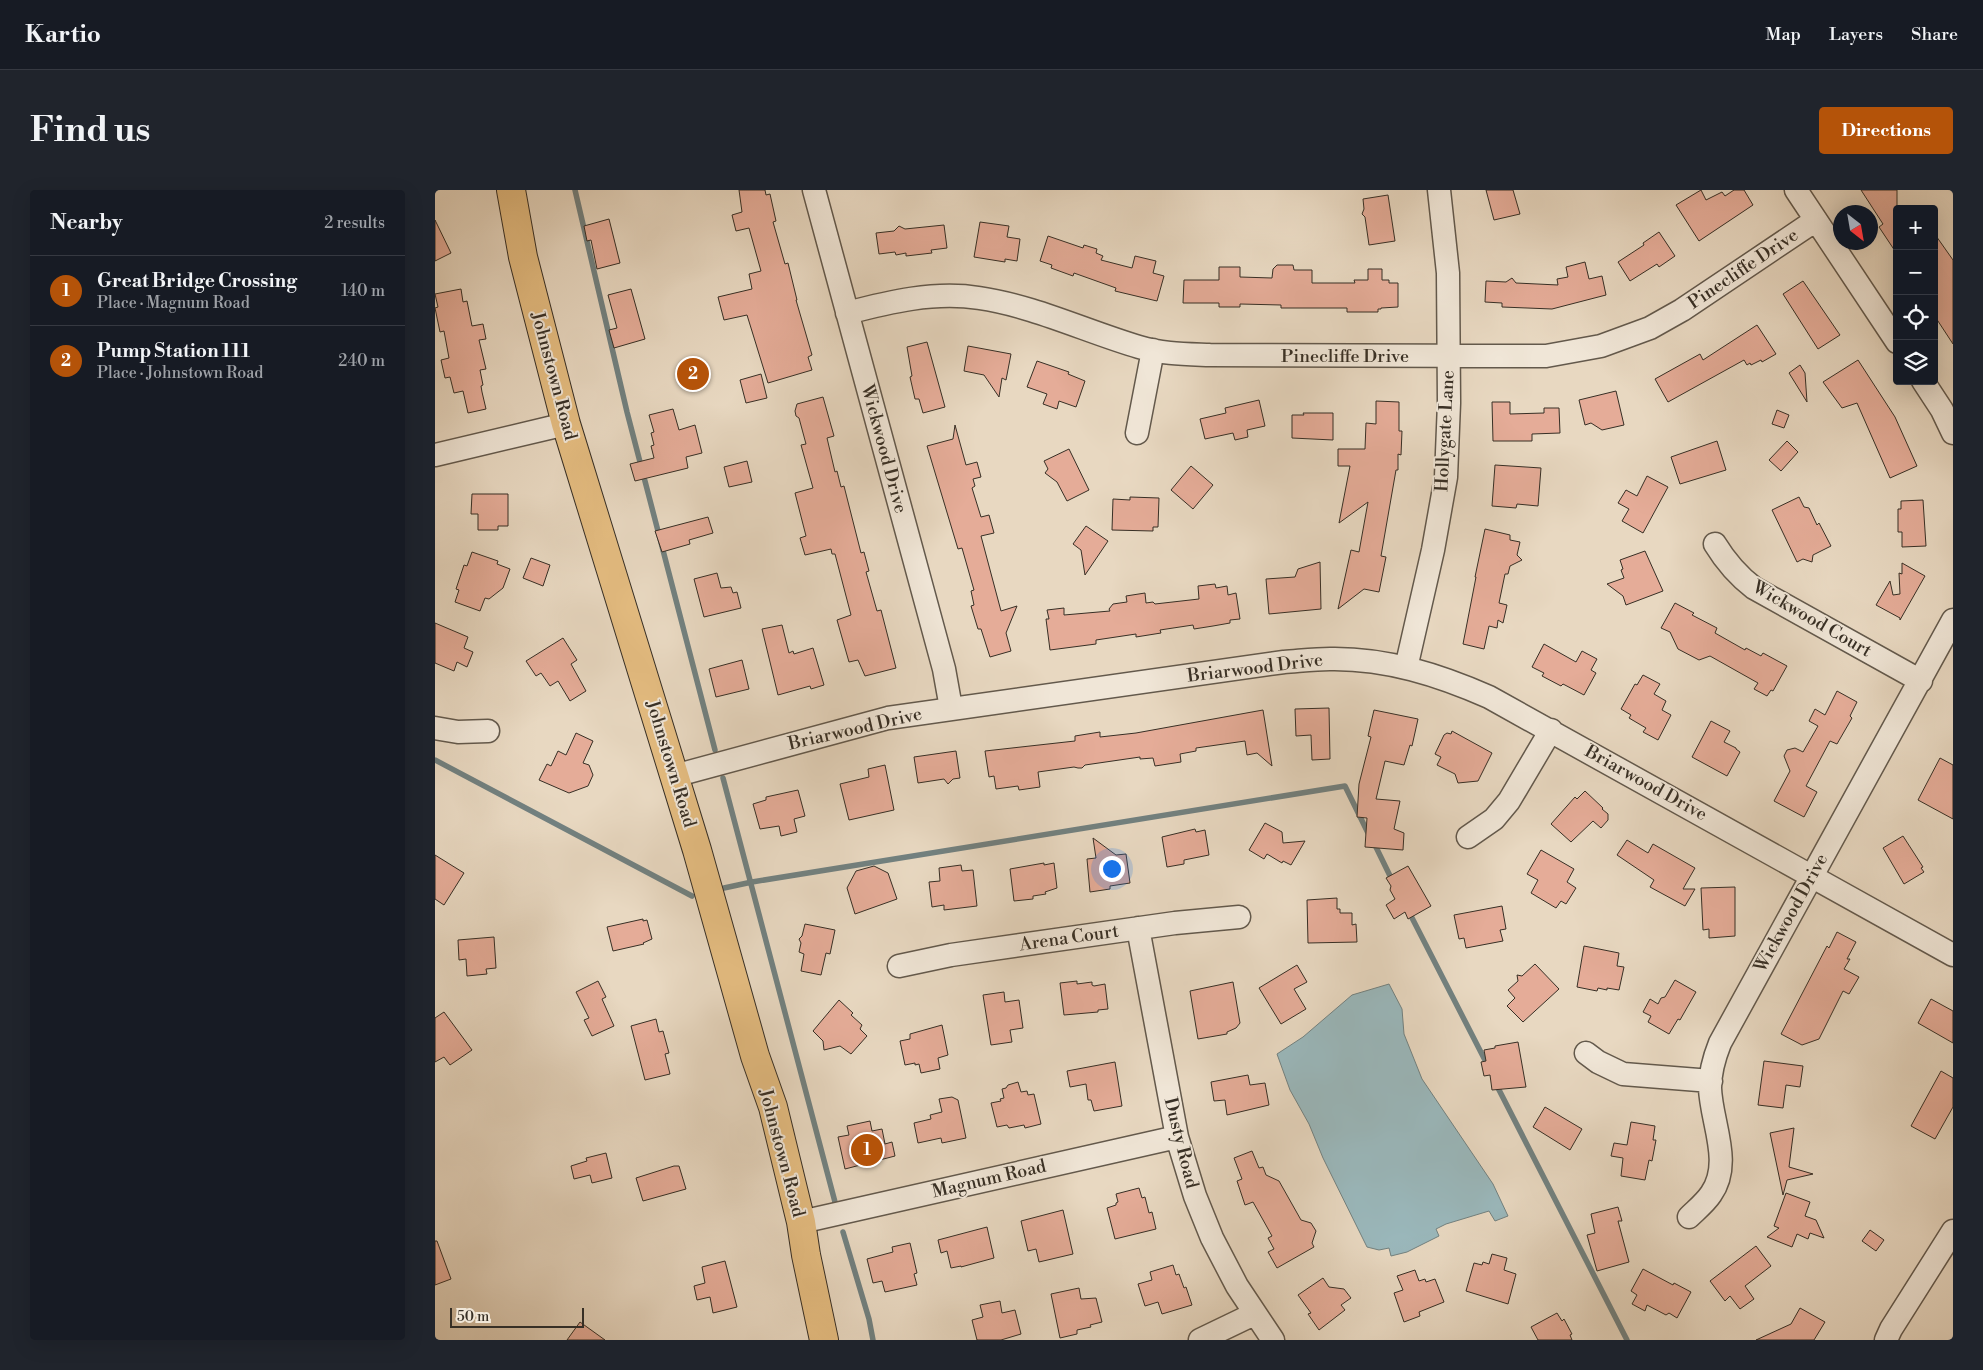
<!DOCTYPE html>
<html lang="en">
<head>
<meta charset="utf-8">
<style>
  body { margin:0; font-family:"Libre Bodoni",serif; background:#20242c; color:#f1f3f6 }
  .controls { position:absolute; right:15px; top:15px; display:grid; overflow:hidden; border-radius:5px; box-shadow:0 5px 20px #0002 }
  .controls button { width:45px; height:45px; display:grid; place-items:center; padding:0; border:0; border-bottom:1px solid #363941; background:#171b24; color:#f1f3f6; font:25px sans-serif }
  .compass { position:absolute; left:1398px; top:15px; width:45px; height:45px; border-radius:50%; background:#171b24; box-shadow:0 5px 20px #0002; rotate:149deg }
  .scale { position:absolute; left:15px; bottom:12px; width:134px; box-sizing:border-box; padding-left:5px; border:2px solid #372f25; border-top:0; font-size:14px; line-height:18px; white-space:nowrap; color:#372f25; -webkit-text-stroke:4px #f0e6d7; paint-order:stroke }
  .you { position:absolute; left:676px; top:678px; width:18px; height:18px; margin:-12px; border:4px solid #fff; border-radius:50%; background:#1a73e8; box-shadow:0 0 0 8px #1a73e833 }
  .badge { display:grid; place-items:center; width:32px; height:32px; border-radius:50%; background:#b45309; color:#fff; font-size:16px; font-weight:700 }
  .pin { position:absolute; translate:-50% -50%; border:2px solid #fff; box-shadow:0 1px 5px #0006 }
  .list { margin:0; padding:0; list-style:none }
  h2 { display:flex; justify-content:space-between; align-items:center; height:65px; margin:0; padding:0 20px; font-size:21px }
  h2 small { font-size:16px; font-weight:400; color:#9ea1a6 }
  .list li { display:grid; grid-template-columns:32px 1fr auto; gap:15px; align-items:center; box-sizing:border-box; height:70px; padding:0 20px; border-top:1px solid #363941 }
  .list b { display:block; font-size:19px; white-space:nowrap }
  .list p { margin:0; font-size:16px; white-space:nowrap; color:#9ea1a6 }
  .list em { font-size:16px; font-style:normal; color:#9ea1a6 }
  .icon { flex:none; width:28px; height:28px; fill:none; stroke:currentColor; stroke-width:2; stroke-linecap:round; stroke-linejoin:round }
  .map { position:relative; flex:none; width:1518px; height:1150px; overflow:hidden; border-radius:5px }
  header { display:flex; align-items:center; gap:30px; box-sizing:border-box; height:70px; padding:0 25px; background:#171b24; border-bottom:1px solid #363941 }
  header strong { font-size:24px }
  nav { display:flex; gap:28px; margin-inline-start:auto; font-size:18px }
  .intro { display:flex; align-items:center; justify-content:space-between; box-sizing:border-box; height:120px; padding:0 30px }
  h1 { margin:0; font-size:35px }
  .button { padding:12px 22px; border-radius:5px; background:#b45309; color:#fff; font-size:18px; font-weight:700 }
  main { display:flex; gap:30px; padding:0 30px }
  aside { flex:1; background:#171b24; border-radius:5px; box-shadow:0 5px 20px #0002 }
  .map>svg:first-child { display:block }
</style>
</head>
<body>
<header>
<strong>Kartio</strong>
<nav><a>Map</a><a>Layers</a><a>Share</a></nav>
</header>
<div class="intro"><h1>Find us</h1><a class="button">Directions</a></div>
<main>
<aside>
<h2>Nearby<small>2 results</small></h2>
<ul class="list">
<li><span class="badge">1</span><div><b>Great Bridge Crossing</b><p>Place · Magnum Road</p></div><em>140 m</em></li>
<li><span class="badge">2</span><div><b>Pump Station 111</b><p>Place · Johnstown Road</p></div><em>240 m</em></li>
</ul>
</aside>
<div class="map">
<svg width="1518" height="1150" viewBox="0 0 1518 1150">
  <rect width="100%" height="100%" fill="#e8d8c1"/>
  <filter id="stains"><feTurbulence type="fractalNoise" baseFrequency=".004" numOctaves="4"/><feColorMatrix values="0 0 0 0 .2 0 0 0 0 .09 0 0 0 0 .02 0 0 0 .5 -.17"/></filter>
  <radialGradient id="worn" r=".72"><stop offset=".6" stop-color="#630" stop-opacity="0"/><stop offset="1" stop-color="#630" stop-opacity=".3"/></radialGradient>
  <!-- water -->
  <path fill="#9ab8bc" stroke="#728180" d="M954 794 967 819 969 844 987 889 1058 994 1073 1026 1060 1031 1054 1021 1011 1034 1001 1039 1004 1046 972 1062 956 1066 954 1058 944 1060 932 1057 888 968 874 934 855 900 842 864 868 847 917 805Z"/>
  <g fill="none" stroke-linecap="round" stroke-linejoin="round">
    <!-- stream -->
    <path stroke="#728180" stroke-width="5.5" d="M140 0 192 222 280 560
      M0 570 257 706
      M288 588 400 1012
      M939 653 958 692
      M289 698 317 692 910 596 934 645
      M974 722 1053 876
      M1061 894 1192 1150
      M408 1042 434 1129 438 1150"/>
  </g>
  <!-- building -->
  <path fill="#e5ac98" stroke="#372f25" d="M304 0H330L331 5 335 4 341 31 338 32 350 74 353 73 362 110H361L377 165 373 167 377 180 333 193 312 125 289 130 283 107 317 99 314 84 326 81 314 38 301 41 297 25 307 22Z
    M1051 0H1078L1085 24 1059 30Z
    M1266 0 1271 10 1287 2 1290 6 1299 0H1309L1318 15 1264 51 1241 15Z
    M1426 0H1462V64L1444 37 1448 34Z
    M953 5 960 51 934 55 930 27 927 24 929 19 928 9Z
    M174 29 185 73 162 79 156 50 152 51 149 36Z
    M0 30 16 63 0 71Z
    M545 32 574 36 572 47 585 49 582 71 570 69V72L539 67Z
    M509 35 512 58 496 60 497 63 471 66V63L461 65 460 62 444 64 441 43 459 41 464 36 470 39Z
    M1224 42 1240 66 1224 77 1222 74 1195 91 1183 72 1209 55 1208 53Z
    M1499 43 1518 70V154L1499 125Z
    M613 46 648 58 649 55 662 59 661 63 668 66 666 70 697 78 700 66 721 71 718 83 729 86 722 111 680 101 681 98 639 83 638 86 616 78 617 75 605 71Z
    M1150 72 1154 89 1167 86 1171 105 1117 119 1067 117V113L1050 112 1051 91 1071 92 1077 88 1081 93 1123 95 1122 89 1133 87 1131 77Z
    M842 75H858L859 80H877V93H920L919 90H933V79H947V90H954V93H963V117L946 118V119H943V122H912V118H846V115L805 114V117H784V113H748L749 90H784V77H805V87L837 88 838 79Z
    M1368 91 1405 145 1383 159 1348 104Z
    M26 99 28 112 32 111 37 136 48 134 51 149 44 150 51 179 45 180 48 195 46 196 47 202 51 219 33 223 28 201 19 203 15 187 10 188 6 170 14 168 9 141 5 142 0 118 3 117 0 104Z
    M196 99 210 149 179 158 174 140 182 138 173 105Z
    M1322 135 1341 164 1327 172 1326 170 1316 175 1315 173 1312 175 1309 170 1233 212 1220 189 1265 164 1268 170Z
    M492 152 510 217 488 223 484 209H480L475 187 477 186 472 157Z
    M533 156 576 164 571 190 567 188 564 207 549 185 529 181Z
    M1423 170 1460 227 1482 276 1455 288 1422 213 1407 218 1388 192Z
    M602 171 634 182 633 184 650 191 641 217 624 211 622 219 608 214 612 204 592 197Z
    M1365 175 1370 183 1372 212 1354 183Z
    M326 184 332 208 311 213 305 190Z
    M1181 201 1189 235 1167 240 1156 233 1150 235 1144 210Z
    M388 207 399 246 392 248 400 282 402 281 406 297 409 296 426 363 429 362 434 381 431 382 442 421 446 420 461 478 430 486 423 470 414 472 402 430 416 425 400 364H397L396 359 370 365 365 348 371 346 360 303 378 298 366 255 371 254 364 228 361 226 360 221 362 214Z
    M824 210 830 236 812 240 813 247 800 250 798 243 770 249 765 229 791 223 790 218Z
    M941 211 964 212V241H967L966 265 963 264V280H961L946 366 951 367 944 402 929 399 903 419 916 360 924 362 933 312 904 333 915 276H903V259H930L931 233 941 234Z
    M1057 212H1075V224L1109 223V218H1124L1125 243 1097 244V251H1058Z
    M238 219 244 240 260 235 267 263 251 267 253 278 200 291 195 274 219 268 216 256 219 255 216 243 219 242 214 225Z
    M1342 220 1354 225 1349 238 1337 234Z
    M868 223H898V250L857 248V225H869Z
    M520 235 531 275 542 272 546 287 538 289 540 296 537 298 546 327 554 325 559 343 546 346 566 421 582 416 571 443 576 461 555 467 546 439H543L536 416 539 415 536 401 539 400 527 358 523 359 492 256 518 249Z
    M1282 251 1291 280 1245 294 1236 267Z
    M1352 251 1363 262 1346 281 1334 270Z
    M634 259 654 300 632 311 622 292 610 283 613 279 609 271Z
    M312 271 317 292 294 297 289 277Z
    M1060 275 1106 278 1103 316 1082 314 1081 318 1057 316Z
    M756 276 778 295 758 319 736 300Z
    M1212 286 1233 297 1208 343 1187 331 1194 319 1183 313 1191 300 1202 306Z
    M37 304H73V336H63V340H43V324H36Z
    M695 307 724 308 723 337H718V341L677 340 678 309 695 310Z
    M1364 307 1369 317 1374 318 1382 335 1384 333 1396 356 1378 365 1377 372 1368 369 1362 372 1337 320Z
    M1488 310 1491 356 1467 357V342H1463V319H1466V311Z
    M273 327 278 343 254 350 255 354 227 362 220 341Z
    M651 336 673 351 650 385 646 360 638 354Z
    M1050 339 1075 345V350L1085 352 1082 365 1087 370 1075 376 1073 384H1070L1064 413 1072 415 1068 433 1063 430 1062 438 1054 436 1049 459 1028 454 1041 387H1040Z
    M1210 361 1228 401 1191 415 1188 406 1172 394 1189 388 1186 380 1188 379 1185 370Z
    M37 362 63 371 62 374 75 379 68 398 54 409 50 408 45 421 20 412 24 400 21 399 29 375 32 376Z
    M96 368 115 375 108 396 88 388Z
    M885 372 886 419 834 424 831 389 860 387 863 379Z
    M1467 373 1490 386 1465 430V428L1441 415 1455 391 1458 405 1465 404 1464 383 1467 384Z
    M282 383 286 398 296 397 298 403 302 402 306 418 269 427 259 389Z
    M780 394 781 398 792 396 793 405 801 403 805 429 795 430V433L778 436 759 439 758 435 725 440 726 443 701 447V444L661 450V454L615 460 611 429H614L612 420 629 418V425L675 421 674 419 678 414 692 412 691 406 710 403 711 413 718 412 720 414 764 409 763 396Z
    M1240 413 1259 423 1257 425 1282 438 1280 443 1310 460 1311 458 1326 466 1328 463 1352 476 1338 501 1336 500 1332 506 1319 499 1323 493 1275 466 1264 470 1243 459 1235 442 1226 438Z
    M0 433 33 447 29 458 38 462 32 477 22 472 19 481 0 473Z
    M347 435 354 463 358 461 359 464 378 458 389 495 376 499 375 496 343 505 327 439Z
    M128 448 142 470 136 474 151 501 135 511 123 491 115 496 106 483 101 486 91 471Z
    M1109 454 1141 472 1147 461 1162 469 1156 480 1161 483 1149 505 1128 494 1126 496 1107 486 1109 483 1097 477Z
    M307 470 314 499 281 507 274 479Z
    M1208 485 1225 494 1219 504 1231 511 1227 520 1236 525 1223 550 1208 542 1211 538 1194 528 1196 525 1186 519 1200 494 1202 495Z
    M1402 501 1422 512 1415 526 1417 528 1402 554 1395 551 1371 596 1382 602 1369 627 1339 611 1355 581 1349 566 1352 560 1360 558 1368 562 1383 536 1374 531 1380 519 1390 525Z
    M894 518 895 569 877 570 876 545 861 546 860 519Z
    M828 520 837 576 822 563 812 565 810 551 761 558V561L745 564 746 572 720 576 718 568 705 569V567L650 575 647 578H643L639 577 603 582 605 597 584 600 583 596 561 599 559 586 554 587 550 561 640 551V546L665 542V547L701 543Z
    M939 520 983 529 977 556 975 555 969 575 950 571 941 609 965 611 959 639 969 643 968 660 930 657 932 628 922 627 924 594 936 547 933 546Z
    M1276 531 1295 541 1289 552 1301 558V559L1305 562 1292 586 1257 567Z
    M1017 541 1057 563 1043 591 1023 593 1020 584 1002 575 1006 567 1000 564 1009 545 1012 543 1016 544Z
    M141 543 158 551 148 573 154 575 158 585 153 596 134 603 104 590 112 574 116 576 123 561 131 565Z
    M521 561 525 588 518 589 513 594 509 589 483 593 479 567Z
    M1505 568 1518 575V629L1483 610Z
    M450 575 459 620 414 630 405 594 434 587 433 579Z
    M363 600 370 626 359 629 362 642 346 646 344 636 325 639 318 614 331 610V607Z
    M1150 601 1168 618 1167 619 1173 624V630L1166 638 1158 631 1136 652 1116 634 1140 607 1142 609Z
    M830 633 847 642 848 653 870 651 856 675 848 671 847 673 832 664 829 669 814 660Z
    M760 639 761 642 770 640 774 665 749 670V674L732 677 727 647Z
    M1468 646 1488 677 1486 678 1489 682 1469 694 1448 658Z
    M658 648 681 665 691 664 695 693 675 696V699L655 702 652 669 661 668Z
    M1192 650 1213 663 1218 654 1260 678 1248 699H1260L1250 716 1215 697 1219 690 1182 665Z
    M1106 660 1139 679 1132 692 1141 698 1131 714 1126 711 1121 718 1096 703 1103 690 1092 684Z
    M0 665 29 683 9 715 0 709Z
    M609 673V675L619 673 622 698 610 702 611 704 598 706V709L579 711 575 679Z
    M526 675 527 681 538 680 542 716 509 720V715L497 717 494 692 505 691 504 678Z
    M439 676 453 683 462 709 420 724 412 698 421 681Z
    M973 676 996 716 973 729 970 722 959 729 951 715 960 709 955 700 956 696 951 688Z
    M1300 697V746L1274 748V739L1268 740 1266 698Z
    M902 708V719H905V723H917V735L921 734 922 752 873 753 872 710Z
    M1067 716 1071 739 1065 740 1068 751 1031 758 1029 748 1024 749 1019 725Z
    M208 729V731L212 730 217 749 208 753 209 754 178 761 172 737Z
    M370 734 400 740 395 764 391 763 386 785 366 781 369 764 364 762 366 753 364 749 367 746Z
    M1402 742 1421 752 1412 769H1415L1409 779 1424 787 1414 804 1408 801 1384 849 1367 855 1346 844 1392 756 1394 758Z
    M59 747 61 778 51 779 52 784 32 786 31 769 24 770 23 750Z
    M1149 756 1184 763 1182 776 1189 777 1184 800 1172 798V800L1163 798 1162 801 1142 797Z
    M1100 774 1124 799 1088 832 1072 816 1080 808 1073 800 1083 791 1082 785 1087 786Z
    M862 775 872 792 859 799 871 819 846 834 824 798Z
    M1240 790 1261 802 1245 830 1243 829 1234 844 1213 832 1216 826 1208 822 1215 809 1223 814 1226 808 1230 807Z
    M163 791 171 807 167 809 179 836 157 846 149 830 154 828 141 802Z
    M642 791V794L657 792V795L659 796 670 794 673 819 663 820V822L629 825 625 793Z
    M798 792 805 833 801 838 792 842V844L763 849 755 801Z
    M569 802 570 812 584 810 588 838 575 840 577 852 556 855 548 805Z
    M1496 809 1518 821V853L1483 833Z
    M404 810 418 823 416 825 427 835 425 839 432 846 416 864 405 856 389 860 388 851 378 841Z
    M9 822 37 860 15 875 9 867 0 872V828Z
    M221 829 224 842 228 841 234 863 230 864 235 884 210 890 196 836Z
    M507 835 513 865 503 868 505 879 486 883 484 874 480 875V873L470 875 465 851 475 849V844Z
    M1083 852 1091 897 1057 900 1055 885 1049 886 1046 872 1051 871 1049 860 1060 858V856Z
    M1329 871 1368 876 1365 897 1351 895 1348 918 1323 915Z
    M680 872 687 916 659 921 656 910H653L651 894 635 897 632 881Z
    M1506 881 1518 888V917L1500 949 1476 936Z
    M813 885 815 895 830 893 834 915 792 925 790 910 779 911 776 892Z
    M583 892 586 902 592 901 593 905 599 904 606 934 590 938 589 935 574 938 572 935 562 937 556 913 566 911 565 909 569 908 567 899 571 898 573 895Z
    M517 907 523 910 531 948 507 953 506 948 483 953 479 933 496 929 495 925 507 922 504 909Z
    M1110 917 1147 939 1135 960 1098 937Z
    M435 931 437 941 447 939 450 954 457 952 460 966 410 979 403 947 414 945 412 936Z
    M1196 932 1220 936 1218 950H1221L1217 971 1214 970 1210 990 1186 986 1188 968 1176 966 1179 953 1192 955Z
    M1359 938 1354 977 1378 984 1352 990 1348 1005 1335 943Z
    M817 961 824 978 828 977 831 985 844 991 866 1030 876 1033 881 1041 877 1053 879 1057 842 1078 833 1062 839 1059 833 1048 837 1046 818 1012 810 1015 802 991 807 989 799 968Z
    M171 963 177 988 157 993 155 985 139 989 136 976 152 971 151 968Z
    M239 976H244L251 999 208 1011 201 988Z
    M704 998 707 1008 710 1007 714 1023 717 1022 721 1039 680 1049 672 1018 681 1015V1013L683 1012 681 1004Z
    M1351 1003 1375 1012 1370 1026 1381 1030 1389 1048 1375 1043 1373 1049 1362 1044 1357 1057 1332 1047 1344 1038 1339 1036Z
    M1183 1017 1187 1031H1183L1194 1072 1162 1081 1152 1045 1160 1043 1156 1024Z
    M628 1020 638 1064 604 1072 601 1059 593 1061 586 1031Z
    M552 1037 559 1068 526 1077V1076L516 1078 512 1061 506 1063 503 1050Z
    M1435 1040 1449 1050 1441 1061 1427 1051Z
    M0 1051H2L16 1089 0 1095Z
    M475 1053 482 1083 479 1084 482 1095 450 1102 447 1091 438 1093 432 1069 458 1062 457 1057Z
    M1321 1056 1336 1076 1310 1096 1319 1109 1305 1119 1295 1106 1290 1111 1275 1091Z
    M1057 1064 1072 1068 1069 1080 1081 1084 1073 1114 1031 1101 1039 1073 1047 1075 1048 1072 1054 1074Z
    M290 1071 302 1117 278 1123 275 1107 262 1110 259 1096 270 1093 267 1077Z
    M738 1075 741 1085 744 1084 749 1098 751 1097 757 1115 727 1124 723 1112 710 1116 703 1094 717 1090 715 1082Z
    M1208 1079 1238 1095 1239 1093 1256 1102 1242 1128 1234 1123 1231 1125 1212 1115 1210 1121 1197 1114 1202 1105 1196 1101Z
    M980 1080 984 1091 990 1089 991 1092 1000 1089 1009 1112 984 1122 985 1126 969 1132 959 1103 968 1100 962 1086Z
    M888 1088 894 1097 909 1099 916 1108 906 1115 910 1120 884 1140 873 1124 876 1123 863 1105Z
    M644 1098 646 1109 661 1108 667 1132 655 1135 656 1137 642 1140V1144L625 1148 616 1104Z
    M565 1111 567 1123 580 1120 586 1144 566 1150H542L537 1130 548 1127 545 1115Z
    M1365 1118 1390 1132 1379 1150H1321L1356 1134Z
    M1122 1123 1127 1131 1129 1129 1137 1144 1135 1145 1137 1150H1103L1096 1137Z
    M145 1132 170 1150H132Z"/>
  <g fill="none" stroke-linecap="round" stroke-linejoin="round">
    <!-- minor casing -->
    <g stroke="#63594c" stroke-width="25">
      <path id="minor" d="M379 0 509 479 516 518
        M1361 0 1462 152
        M412 123C454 112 499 101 544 108 599 116 650 141 704 157 727 164 751 164 775 165L1111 166 1166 156 1215 138 1247 120 1381 30
        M1488 191 1507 220 1518 243
        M702 243 718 160
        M0 265 131 234
        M1280 354C1291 372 1302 385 1319 398L1486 491
        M971 478 998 360 1011 287 1014 213 1013 83 1004 0
        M0 538 23 542 53 541
        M239 586 453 528 849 472C864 471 880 469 895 469 951 468 1004 485 1054 507L1518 765
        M1033 647 1059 629 1074 611 1116 540
        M703 738 742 947 760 1006 777 1048 802 1096 838 1150
        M464 776 516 765 740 733 804 727
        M1151 863 1163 872 1188 884 1276 891
        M1254 1027C1261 1020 1270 1013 1276 1004 1298 973 1276 932 1275 898 1275 882 1279 868 1285 853L1518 430
        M366 1032 742 947
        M765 1150 819 1124
        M1451 1150 1456 1139 1518 1041"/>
    </g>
    <!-- major casing -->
    <g stroke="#372f25" stroke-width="30">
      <path id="major" d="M76 0 88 67 131 234 262 660 320 866 338 917 366 1032 371 1065 389 1150"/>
    </g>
    <!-- minor -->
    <use href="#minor" stroke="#f0e6d7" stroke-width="22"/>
    <!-- major -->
    <use href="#major" stroke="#e4bc80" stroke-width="28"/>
  </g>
  <g text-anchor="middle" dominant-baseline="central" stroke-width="4" stroke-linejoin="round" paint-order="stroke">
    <!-- street labels -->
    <g font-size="18" fill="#372f25" stroke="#f0e6d7">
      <text transform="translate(1308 79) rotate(-34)">Pinecliffe Drive</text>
      <text x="910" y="166">Pinecliffe Drive</text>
      <text transform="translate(119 186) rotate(75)">Johnstown Road</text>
      <text transform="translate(1010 241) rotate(-87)">Hollygate Lane</text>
      <text transform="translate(449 259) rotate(75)">Wickwood Drive</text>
      <text transform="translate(1377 429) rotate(30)">Wickwood Court</text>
      <text transform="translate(820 478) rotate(-7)">Briarwood Drive</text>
      <text transform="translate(420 539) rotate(-13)">Briarwood Drive</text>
      <text transform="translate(236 574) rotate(73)">Johnstown Road</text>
      <text transform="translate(1211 593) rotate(29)">Briarwood Drive</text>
      <text transform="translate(1356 723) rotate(-61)">Wickwood Drive</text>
      <text transform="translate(634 748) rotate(-8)">Arena Court</text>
      <text transform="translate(746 953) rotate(76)">Dusty Road</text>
      <text transform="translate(347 963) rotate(75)">Johnstown Road</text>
      <text transform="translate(554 989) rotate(-13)">Magnum Road</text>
    </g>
  </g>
  <rect width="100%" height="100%" filter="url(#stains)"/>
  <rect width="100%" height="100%" fill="url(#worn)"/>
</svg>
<div class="controls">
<button>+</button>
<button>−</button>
<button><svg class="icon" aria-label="locate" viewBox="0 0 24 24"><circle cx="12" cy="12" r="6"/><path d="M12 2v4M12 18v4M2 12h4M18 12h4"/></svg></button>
<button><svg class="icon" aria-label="layers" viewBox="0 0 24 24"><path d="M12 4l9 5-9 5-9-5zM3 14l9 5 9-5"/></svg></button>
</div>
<svg class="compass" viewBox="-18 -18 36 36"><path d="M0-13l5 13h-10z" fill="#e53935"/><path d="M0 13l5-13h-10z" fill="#9ea1a6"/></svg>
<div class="scale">50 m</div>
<div class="you"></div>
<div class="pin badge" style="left:432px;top:960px">1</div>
<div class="pin badge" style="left:258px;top:184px">2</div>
</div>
</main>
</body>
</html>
